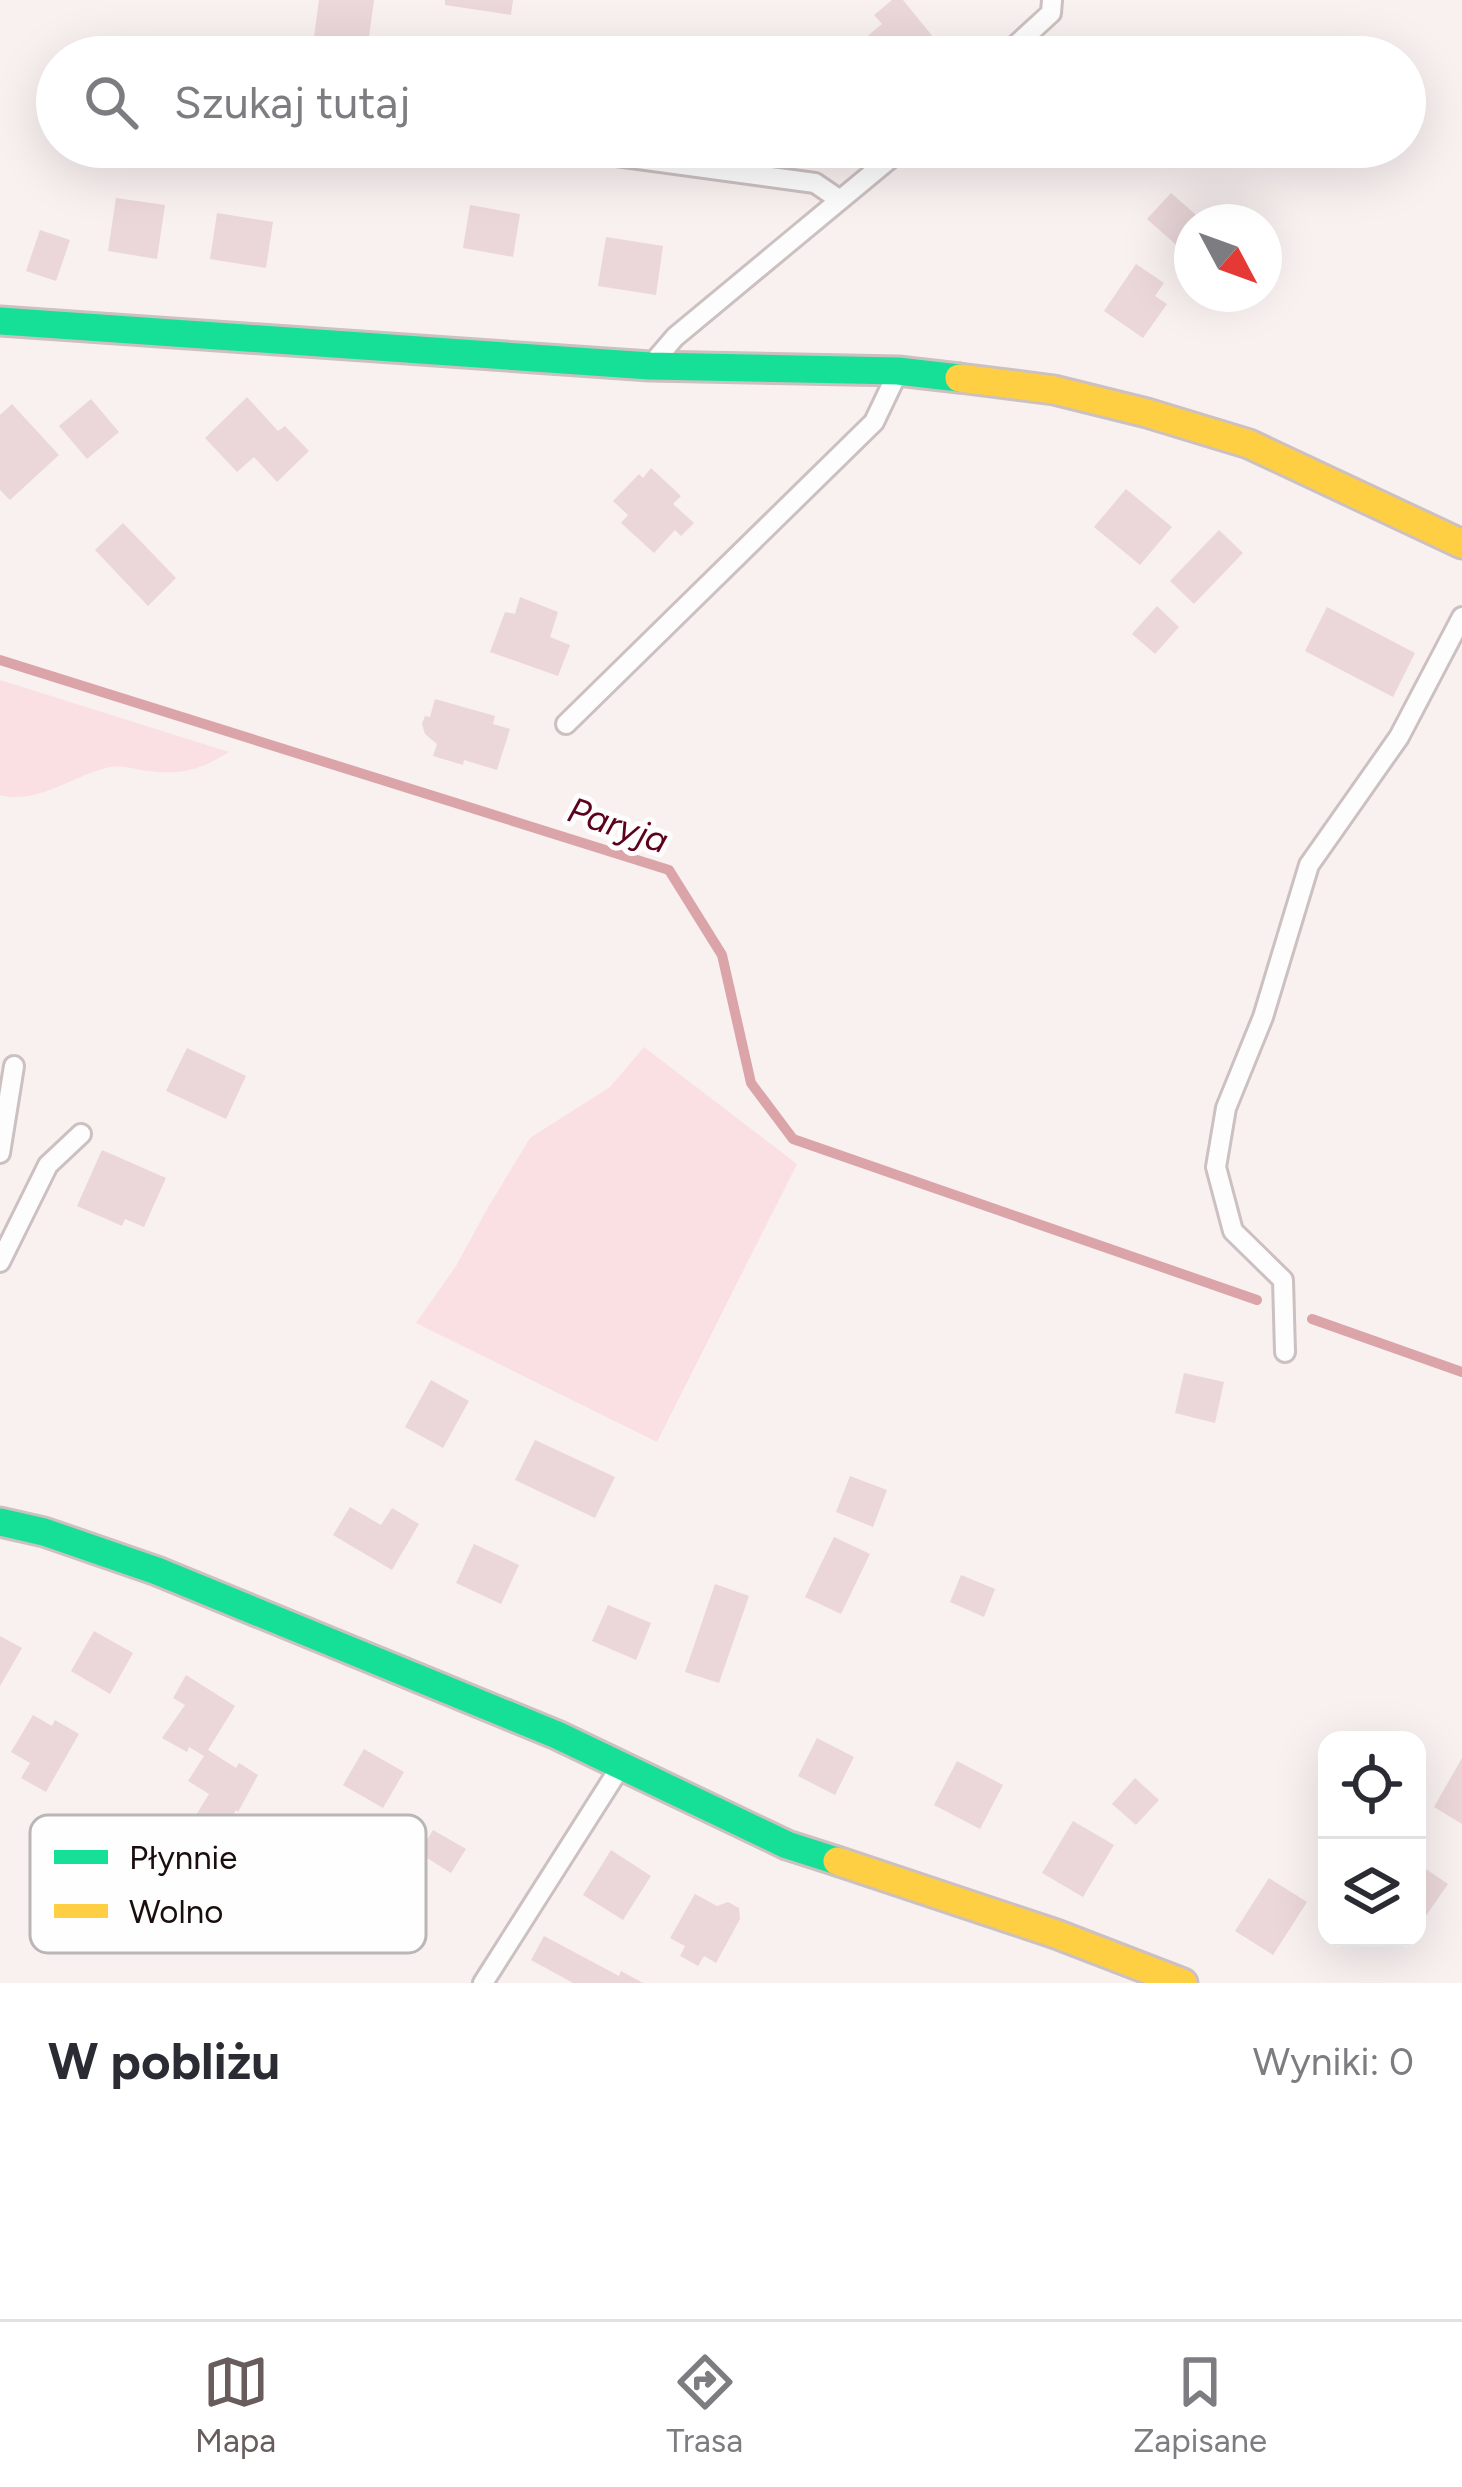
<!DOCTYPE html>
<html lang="pl">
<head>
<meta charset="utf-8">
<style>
  body { margin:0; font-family:Figtree,sans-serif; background:#f7f7f7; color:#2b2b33 }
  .controls { position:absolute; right:36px; bottom:36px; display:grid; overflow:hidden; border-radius:24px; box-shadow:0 12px 48px #0002 }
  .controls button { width:108px; height:108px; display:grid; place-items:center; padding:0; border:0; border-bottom:3px solid #e1e1e2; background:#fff; color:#2b2b33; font:60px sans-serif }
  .compass { position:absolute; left:1174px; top:204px; width:108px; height:108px; border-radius:50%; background:#fff; box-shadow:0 12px 48px #0002; rotate:131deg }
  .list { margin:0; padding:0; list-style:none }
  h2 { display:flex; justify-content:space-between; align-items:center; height:156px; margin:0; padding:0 48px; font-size:51px }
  h2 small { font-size:39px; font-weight:400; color:#7c7c81 }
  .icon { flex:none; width:66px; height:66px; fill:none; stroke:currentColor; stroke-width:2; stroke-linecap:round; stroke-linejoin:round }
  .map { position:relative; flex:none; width:1462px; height:1983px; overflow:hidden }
  .search { position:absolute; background:#fff; box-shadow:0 12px 48px #0002; left:36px; right:36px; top:36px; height:132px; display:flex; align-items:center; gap:30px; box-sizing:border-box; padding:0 42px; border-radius:66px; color:#7c7c81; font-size:45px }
  .sheet { height:336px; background:#fff }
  nav { display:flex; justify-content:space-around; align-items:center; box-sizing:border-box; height:168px; border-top:3px solid #e1e1e2; background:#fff; font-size:33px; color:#7c7c81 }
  nav a { display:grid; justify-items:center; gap:6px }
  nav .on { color:#685c5d }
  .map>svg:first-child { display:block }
</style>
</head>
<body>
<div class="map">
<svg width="1462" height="1983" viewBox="0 0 1462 1983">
  <rect width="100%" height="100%" fill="#f9f0f0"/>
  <!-- green -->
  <path fill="#fae0e2" d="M0 680 229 752C200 770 183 775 148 771 136 769 121 765 110 767 73 775 39 805 0 795Z
    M644 1047 797 1164 657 1442 416 1323 456 1266 487 1209 530 1138 610 1087Z"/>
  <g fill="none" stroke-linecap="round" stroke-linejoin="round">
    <!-- stream -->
    <path stroke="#daa4a9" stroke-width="10" d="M0 660 669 870 722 955 751 1083 793 1139 1257 1300
      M1312 1319 1462 1372"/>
  </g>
  <!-- building -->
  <path fill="#ebd7d9" d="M319 0H374L368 44 314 37Z
    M445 0H513L511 15 445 5Z
    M892 0H903L947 54 943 57H822L840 42 848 52 882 24 874 15Z
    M1171 193 1204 222H1192V259L1147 219Z
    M116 198 165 205 157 259 108 251Z
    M470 205 520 214 513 257 463 248Z
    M217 213 273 222 266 268 210 259Z
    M40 230 70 240 56 281 26 271Z
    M606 237 663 246 656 295 598 286Z
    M1136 264 1164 283 1155 296 1167 304 1143 338 1104 311Z
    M247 397 278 431 285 426 309 451 277 482 254 457 237 472 205 438Z
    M91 399 119 432 87 459 59 426Z
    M12 404 59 455 10 500 0 490V415Z
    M651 468 681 496 673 504 694 523 681 536 675 530 654 553 621 523 628 515 613 501 639 474 643 478Z
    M1126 489 1172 527 1140 565 1094 527Z
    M123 523 176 578 148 606 95 550Z
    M1219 530 1243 553 1194 604 1170 581Z
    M520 597 558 612 550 637 570 645 558 676 490 652 505 612 515 614Z
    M1157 606 1179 627 1155 654 1132 634Z
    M1327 607 1415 653 1393 697 1305 651Z
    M435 699 495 716 493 724 510 729 497 770 464 760 463 765 433 756 437 744 425 734 422 724 425 716 430 717Z
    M187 1048 246 1076 226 1119 166 1091Z
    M102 1150 166 1178 144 1227 125 1219 122 1226 77 1206Z
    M1184 1373 1224 1382 1215 1423 1175 1413Z
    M431 1380 469 1401 443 1448 405 1427Z
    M535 1440 615 1477 595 1518 515 1480Z
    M850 1476 887 1490 873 1527 836 1512Z
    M350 1507 381 1525 392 1508 419 1524 392 1570 333 1535Z
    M834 1537 870 1554 841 1614 805 1597Z
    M474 1544 519 1565 501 1604 456 1583Z
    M961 1575 995 1589 984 1617 950 1602Z
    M715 1584 749 1596 719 1683 685 1672Z
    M608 1605 651 1623 636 1660 592 1641Z
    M94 1631 133 1653 110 1694 71 1671Z
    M0 1636 22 1648 0 1686Z
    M186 1675 235 1706 208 1750 236 1768 239 1763 258 1775 238 1812 236 1810 220 1836 193 1820 209 1794 188 1781 204 1756 189 1747 187 1752 162 1738 185 1705 173 1698Z
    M33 1715 52 1726 55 1720 79 1734 46 1792 21 1778 30 1763 11 1752Z
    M817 1738 854 1757 835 1795 798 1776Z
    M364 1749 404 1772 383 1808 343 1785Z
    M1462 1758V1824L1434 1807Z
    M957 1761 1003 1785 980 1829 934 1805Z
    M1135 1778 1159 1800 1136 1825 1112 1804Z
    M1073 1821 1114 1845 1083 1897 1042 1873Z
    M433 1830 466 1849 451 1873 419 1853Z
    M611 1850 651 1876 623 1920 583 1895Z
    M1417 1863 1448 1884 1423 1920 1417 1916Z
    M1269 1878 1307 1902 1273 1955 1235 1931Z
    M695 1894 717 1906 728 1902 739 1908 740 1919 716 1963 704 1956 698 1966 680 1956 685 1946 670 1938Z
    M544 1936 619 1976 621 1971 643 1983H573L531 1960Z"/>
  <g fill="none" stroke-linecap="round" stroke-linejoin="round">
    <!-- lane casing -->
    <g stroke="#ccc0c1" stroke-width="24">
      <path id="lane" d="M1003 57 1051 13 1052 0
        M572 150 815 183 840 200
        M657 358 675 337 904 147
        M566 724 874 422 896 376
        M0 1153 14 1066
        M0 1262 48 1165 81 1134
        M1285 1352 1283 1280 1233 1231 1216 1167 1226 1108 1263 1017 1309 865 1399 737 1462 617
        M483 1983 619 1769"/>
    </g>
    <!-- fast casing -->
    <g stroke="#ccc0c1" stroke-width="33">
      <path id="fast" d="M0 321 650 366 898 371 959 378
        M0 1522 44 1532 157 1571 557 1735 787 1845 837 1861"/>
    </g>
    <!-- slow casing -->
    <g stroke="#ccc0c1" stroke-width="33">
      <path id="slow" d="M959 378 1054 390 1147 413 1249 444 1462 544
        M837 1861 1056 1934 1183 1983"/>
    </g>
    <!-- lane -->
    <use href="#lane" stroke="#fefdfd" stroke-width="18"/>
    <!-- fast -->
    <use href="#fast" stroke="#16e098" stroke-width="27"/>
    <!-- slow -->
    <use href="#slow" stroke="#ffcf43" stroke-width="27"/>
  </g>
  <g text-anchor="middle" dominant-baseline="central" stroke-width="10" stroke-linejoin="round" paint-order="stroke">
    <!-- water labels -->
    <g font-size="36" font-style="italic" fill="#5d021d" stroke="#fefefe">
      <text transform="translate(618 825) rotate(19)">Paryja</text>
    </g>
  </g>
  <!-- legend -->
  <rect x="30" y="1815" width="396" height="138" rx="18" fill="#fefefe" stroke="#bab6b6" stroke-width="3"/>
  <rect x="54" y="1850" width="54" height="14" fill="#16e098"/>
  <rect x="54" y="1904" width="54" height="14" fill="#ffcf43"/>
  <g font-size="33" fill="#1a0d0e">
    <text x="129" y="1869">Płynnie</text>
    <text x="129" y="1923">Wolno</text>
  </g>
</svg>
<div class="controls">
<button><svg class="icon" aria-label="locate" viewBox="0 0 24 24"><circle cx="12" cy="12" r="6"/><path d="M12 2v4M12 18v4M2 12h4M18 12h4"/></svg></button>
<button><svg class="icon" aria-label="layers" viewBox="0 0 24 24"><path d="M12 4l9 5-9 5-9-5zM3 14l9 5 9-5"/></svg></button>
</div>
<svg class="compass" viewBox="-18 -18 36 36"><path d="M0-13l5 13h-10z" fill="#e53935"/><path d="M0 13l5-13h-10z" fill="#7c7c81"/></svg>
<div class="search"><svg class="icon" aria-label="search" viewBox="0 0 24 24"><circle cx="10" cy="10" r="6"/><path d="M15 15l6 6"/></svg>Szukaj tutaj</div>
</div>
<section class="sheet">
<h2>W pobliżu<small>Wyniki: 0</small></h2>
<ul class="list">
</ul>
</section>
<nav>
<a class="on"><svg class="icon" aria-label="map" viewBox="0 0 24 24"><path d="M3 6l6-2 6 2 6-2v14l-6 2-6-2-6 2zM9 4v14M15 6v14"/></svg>Mapa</a>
<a><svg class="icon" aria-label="directions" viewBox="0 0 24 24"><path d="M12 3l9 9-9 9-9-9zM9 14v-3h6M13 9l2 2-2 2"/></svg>Trasa</a>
<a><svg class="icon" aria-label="saved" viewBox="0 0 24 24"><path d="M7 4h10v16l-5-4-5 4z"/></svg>Zapisane</a>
</nav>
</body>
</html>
